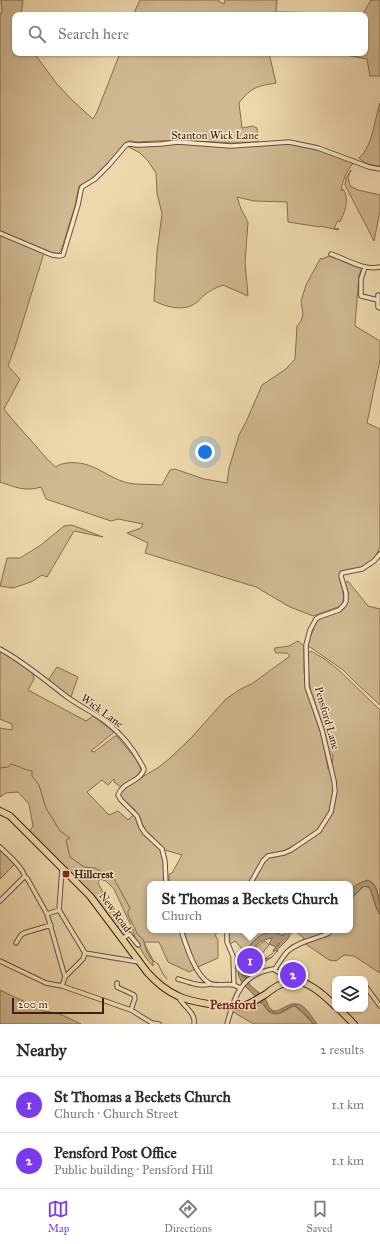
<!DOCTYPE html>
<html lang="en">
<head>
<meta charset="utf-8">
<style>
  body { margin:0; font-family:"IM FELL Great Primer",serif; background:#f7f7f7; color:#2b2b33 }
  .controls { position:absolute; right:12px; bottom:12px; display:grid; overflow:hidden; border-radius:8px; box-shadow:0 1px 3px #0004 }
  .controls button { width:36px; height:36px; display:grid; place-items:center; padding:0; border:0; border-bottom:1px solid #e1e1e2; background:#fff; color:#2b2b33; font:20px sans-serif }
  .scale { position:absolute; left:12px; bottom:10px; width:92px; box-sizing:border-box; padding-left:4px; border:2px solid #402012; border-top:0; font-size:11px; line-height:14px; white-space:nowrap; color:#402012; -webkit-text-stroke:3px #f3e6c9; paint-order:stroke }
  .you { position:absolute; left:205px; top:452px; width:14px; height:14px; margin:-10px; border:3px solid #fff; border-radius:50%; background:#1a73e8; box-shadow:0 0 0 6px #1a73e833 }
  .badge { display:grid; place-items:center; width:26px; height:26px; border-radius:50%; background:#7c3aed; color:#fff; font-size:13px; font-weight:700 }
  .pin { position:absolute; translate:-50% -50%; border:2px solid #fff; box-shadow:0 1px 4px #0006 }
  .popup { position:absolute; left:147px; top:881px; width:206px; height:52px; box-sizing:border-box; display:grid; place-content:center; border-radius:8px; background:#fff; filter:drop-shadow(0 1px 3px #0005); font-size:13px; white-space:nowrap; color:#7c7c81 }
  .popup b { font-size:15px; color:#2b2b33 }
  .popup::after { content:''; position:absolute; left:50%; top:100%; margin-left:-8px; border:8px solid transparent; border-top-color:#fff }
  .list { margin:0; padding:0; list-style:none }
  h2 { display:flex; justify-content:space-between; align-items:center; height:52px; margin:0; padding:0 16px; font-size:17px }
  h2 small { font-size:13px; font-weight:400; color:#7c7c81 }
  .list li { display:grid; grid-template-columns:26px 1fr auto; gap:12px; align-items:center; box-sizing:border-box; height:56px; padding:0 16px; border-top:1px solid #e1e1e2 }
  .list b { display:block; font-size:15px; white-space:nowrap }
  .list p { margin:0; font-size:13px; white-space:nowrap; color:#7c7c81 }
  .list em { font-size:13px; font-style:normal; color:#7c7c81 }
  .icon { flex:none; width:22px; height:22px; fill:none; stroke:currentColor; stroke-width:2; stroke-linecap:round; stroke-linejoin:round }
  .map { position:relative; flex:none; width:380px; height:1024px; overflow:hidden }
  .search { position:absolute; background:#fff; box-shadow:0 1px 3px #0004; left:12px; right:12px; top:12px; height:44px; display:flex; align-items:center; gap:10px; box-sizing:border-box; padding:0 14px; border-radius:8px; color:#7c7c81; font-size:15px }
  .sheet { height:164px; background:#fff }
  nav { display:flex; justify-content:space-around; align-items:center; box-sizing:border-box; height:56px; border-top:1px solid #e1e1e2; background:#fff; font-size:11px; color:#7c7c81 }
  nav a { display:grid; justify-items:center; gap:2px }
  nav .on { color:#7c3aed }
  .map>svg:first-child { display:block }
</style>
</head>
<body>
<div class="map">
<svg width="380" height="1024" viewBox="0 0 380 1024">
  <rect width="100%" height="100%" fill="#edd8ac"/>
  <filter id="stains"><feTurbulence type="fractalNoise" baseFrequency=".005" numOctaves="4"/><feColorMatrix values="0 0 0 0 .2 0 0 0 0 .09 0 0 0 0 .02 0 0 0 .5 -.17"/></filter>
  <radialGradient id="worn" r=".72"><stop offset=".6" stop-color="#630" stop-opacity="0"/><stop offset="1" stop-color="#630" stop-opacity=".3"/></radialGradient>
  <!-- green -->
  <path fill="#d0b992" stroke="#886c52" d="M1 0H23L21 15H15V53H34L57 84 73 101 93 119 97 112 120 53H269L276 83C258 86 251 87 239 103L242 128 253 126 257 128 258 142 233 143 177 140 137 142C132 141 129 140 125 143L101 171 90 180 79 186 75 206 61 251C58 255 55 253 50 252L0 231V14L2 12Z
    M140 0H217L224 4 225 0H277L276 12 342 13 354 15H133Z
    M371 0H380V76H370L367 59 336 53H365V15H362Z
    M380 103V166C373 165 364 164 359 158 373 146 374 121 380 103Z
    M179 143 232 147 290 144 317 149 354 162C346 172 343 179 341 191L343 189C350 200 345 211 340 222L338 221 334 228 339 229 338 230 320 226V227L288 222 287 202 254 201 237 197 241 209 248 222 245 262 248 296 223 285C215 288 209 291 203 296 201 298 199 301 196 303 183 312 167 307 154 301L157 252 162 214 157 193 156 173 148 161 140 153 127 146Z
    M351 170 348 177 350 186 358 190 380 195V211L374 241 345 185 346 178Z
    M0 235 44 253 15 347 8 366 20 379 4 409C14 422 25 434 36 446 43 454 47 460 56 467 59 464 62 464 67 463 93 460 105 477 128 483 139 485 151 484 162 485L170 470 175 469 204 479 227 483 229 468 239 435 246 422 262 385 286 369 295 359 297 326 301 321 303 314 301 301 306 285 319 261 321 258 322 259 329 256 362 268 359 275 355 326 380 341V360L367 423 380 429V547C376 558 368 566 356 569 351 570 345 570 340 572 338 585 348 593 341 606L313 616 290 607 256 587 145 553 148 543 127 533 141 528 143 524 118 519 111 521 46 499 41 487C26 492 14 487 0 482Z
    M72 525 103 537 74 531 47 577 42 575 31 582 13 588 0 586 7 558H20L41 545 64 526Z
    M348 581 368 606 380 609V705L356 683 343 670 307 645 317 620 335 613 347 601 348 592 345 583Z
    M298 641 304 646V671L306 687 321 733 328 769 332 767 333 755 329 753 324 729 316 711 310 688 307 654 311 651 326 660 341 672 380 710V903C377 893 377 877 363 882 357 884 354 887 350 891V884H251L263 861 268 857 295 850 308 841 303 840 284 851 272 853 263 858 249 884H169V874L172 873 182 855 165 850 147 833 135 810 120 797V793L127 786 159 767 169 759 191 738 226 699 239 690 253 683 290 656 287 653H276L274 650 275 648 289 646Z
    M0 651 33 672 34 679 28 690 86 721 93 716 113 731V733L91 751 94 752 115 736H117L135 758 141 769 138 775 121 787 114 782 115 780 114 779 108 785 102 780 87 792 109 815 118 811 128 820 133 815 136 817 140 828 161 850 164 863V884H150V930H179L191 963 195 969 189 972 168 962 159 942H145L144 943 153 960V966L146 958 137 943 132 928 114 889 106 881 100 879 98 883 121 924 117 928 85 887 29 832 33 826 29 804 18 792 6 793 0 797V728L12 730V724L0 719Z
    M57 667 78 677 71 697 48 680Z
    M0 848 15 864 0 879Z
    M364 886 370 888 376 907 380 915V973L354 956 344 955 336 961 329 960 303 942 304 938 293 930H350V900Z
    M183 930H219L215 935 218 940V958L198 967 195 963Z
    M228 930H287L284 936C274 931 261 933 253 942 250 945 248 949 244 951L235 941 230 944 228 942Z
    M265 941 269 945 260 956 264 959 254 965 246 975 244 976C239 967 243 953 254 951L256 947Z
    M0 990 44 1011 60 1014 81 1024H0Z
    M259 1002C264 1004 265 1008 268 1011 277 1019 287 1008 295 1006L308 1018 313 1024H254L233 1012 234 1010C245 1011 251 1007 259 1002Z"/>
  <!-- water -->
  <path fill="#b29978" stroke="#84694f" d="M368 880C379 884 380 905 380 915L376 907 371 891 368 886 362 887 350 900C350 886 356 884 368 880Z
    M287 930H293L287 940 278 949 277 952 276 950 273 952 274 949 280 944 279 943 276 947 269 944 272 938C264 940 256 942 253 951 243 954 240 966 243 976L245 977 256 964 266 958 267 959 272 957C263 964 250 965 246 979L251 986 265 998 269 1007 273 1011C278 1011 281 1009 285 1007 302 997 308 1012 317 1024H314L308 1017 296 1006H292L278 1014 269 1011 262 1002H260C255 995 244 986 241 981 235 972 240 959 244 951 248 949 250 946 253 942 262 932 272 930 283 936Z"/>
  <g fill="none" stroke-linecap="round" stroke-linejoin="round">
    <!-- stream -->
    <path stroke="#84694f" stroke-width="1" d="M0 768 8 767 11 764C19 766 24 770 32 771V776L39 785 46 808 60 831 70 838 66 840 70 857 84 867 95 868 114 879 130 908 128 911V915L138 935 143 939 147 952 151 959 158 964 163 974 167 979
      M272 957 277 951
      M266 958 273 953"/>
    <!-- street casing -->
    <g stroke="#6b4e38" stroke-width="5.5">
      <path id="street" d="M0 233 52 255 60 256 63 255 78 205 81 190 82 187 95 179 109 165 126 145 129 144 138 145 161 144 178 142 231 146 289 142 318 148 369 167 380 169
        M331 254C346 259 364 271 380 267
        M365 267 361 279V296L378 300
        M378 295V307L380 308
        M0 649C24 662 45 680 67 697 80 706 94 713 106 722 122 734 135 751 144 769 141 782 122 782 118 795L121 800 137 816 141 827 145 833 162 849 165 861 166 884
        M0 847C8 855 22 866 25 877
        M250 884 263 861 268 856 284 853 291 850 319 831 331 812 335 791 334 781 322 730 307 687 306 645 310 630 316 619 319 617 339 610 344 605 346 601V593L341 576 342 573 362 569 374 561 380 554
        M0 901 24 877 27 878 47 914
        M59 910 62 869
        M181 930C186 945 195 975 209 983 216 987 226 983 234 985
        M227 930V942L233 956 234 985 240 988
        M122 939 129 934 138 945
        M16 943 21 935 24 933 51 925
        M85 953 139 962
        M0 961 46 983 62 986 131 1010 152 1023 159 1024
        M275 969C279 963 283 956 288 951 299 941 316 939 329 933
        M65 977 47 914 59 910 85 953
        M178 979C188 982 199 987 210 984
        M117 983V987L134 995 135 998 131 1010
        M62 986 65 977 83 959 85 953
        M367 988 380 1006
        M178 996C183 1007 196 1012 194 1024
        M227 1024C235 996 240 975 273 969L280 973 287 982"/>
    </g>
    <!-- highway casing -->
    <g stroke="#402012" stroke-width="8">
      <path id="highway" d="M0 811 10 816 90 896 147 972C155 981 167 991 178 996 190 1002 232 1009 244 1006 252 1003 259 998 266 994 272 989 280 984 287 982 305 977 323 994 335 1006
        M339 1009 354 1024"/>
    </g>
    <!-- street -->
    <use href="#street" stroke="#f3e6c9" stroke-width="3.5"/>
    <!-- highway -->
    <use href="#highway" stroke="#edd8ac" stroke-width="6"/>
  </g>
  <!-- markers -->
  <rect fill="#8f2418" stroke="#f3e6c9" stroke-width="1.5" x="62" y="870" width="8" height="8" rx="2"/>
  <g text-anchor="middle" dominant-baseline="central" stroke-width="3" stroke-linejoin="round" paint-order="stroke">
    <!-- street labels -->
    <g font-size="11" fill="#402012" stroke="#f3e6c9">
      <text x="215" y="135">Stanton Wick Lane</text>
      <text transform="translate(102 711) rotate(36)">Wick Lane</text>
      <text transform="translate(327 718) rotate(74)">Pensford Lane</text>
      <text transform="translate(115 912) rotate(54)">New Road</text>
    </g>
    <!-- poi labels -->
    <g font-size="11" font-weight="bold" fill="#402012" stroke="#f3e6c9" text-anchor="start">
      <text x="74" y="874">Hillcrest</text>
    </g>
    <!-- quarter labels -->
    <g font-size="13" font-weight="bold" fill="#7a1f14" stroke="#f3e6c9">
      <text x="233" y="1005">Pensford</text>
    </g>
  </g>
  <rect width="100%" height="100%" filter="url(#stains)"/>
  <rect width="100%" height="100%" fill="url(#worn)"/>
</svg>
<div class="controls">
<button><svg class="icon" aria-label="layers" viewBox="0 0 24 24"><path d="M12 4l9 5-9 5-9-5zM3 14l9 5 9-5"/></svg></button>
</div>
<div class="scale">200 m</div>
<div class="you"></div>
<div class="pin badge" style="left:250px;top:961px">1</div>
<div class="popup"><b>St Thomas a Beckets Church</b>Church</div>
<div class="pin badge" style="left:293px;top:975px">2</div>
<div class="search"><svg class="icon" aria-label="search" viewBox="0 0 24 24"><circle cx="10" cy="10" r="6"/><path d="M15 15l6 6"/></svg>Search here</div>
</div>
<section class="sheet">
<h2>Nearby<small>2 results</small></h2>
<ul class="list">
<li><span class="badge">1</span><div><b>St Thomas a Beckets Church</b><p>Church · Church Street</p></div><em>1.1 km</em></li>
<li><span class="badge">2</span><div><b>Pensford Post Office</b><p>Public building · Pensford Hill</p></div><em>1.1 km</em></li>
</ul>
</section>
<nav>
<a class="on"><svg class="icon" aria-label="map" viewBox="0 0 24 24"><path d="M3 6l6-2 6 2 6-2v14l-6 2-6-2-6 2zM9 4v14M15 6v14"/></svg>Map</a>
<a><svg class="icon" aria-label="directions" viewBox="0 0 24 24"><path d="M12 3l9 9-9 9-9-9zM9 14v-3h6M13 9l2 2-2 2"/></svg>Directions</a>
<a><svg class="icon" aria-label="saved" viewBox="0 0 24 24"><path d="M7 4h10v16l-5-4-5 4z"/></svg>Saved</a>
</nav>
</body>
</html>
